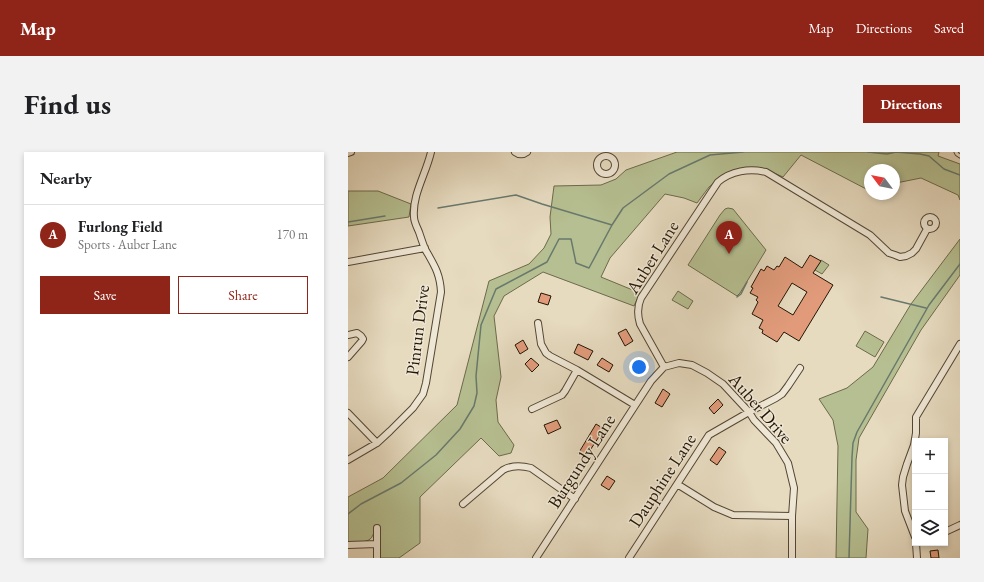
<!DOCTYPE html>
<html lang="en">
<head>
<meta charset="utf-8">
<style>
  body { margin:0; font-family:"EB Garamond",serif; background:#f2f2f2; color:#202124 }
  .controls { position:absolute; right:12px; bottom:12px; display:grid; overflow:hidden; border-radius:0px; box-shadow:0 2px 6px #0003 }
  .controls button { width:36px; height:36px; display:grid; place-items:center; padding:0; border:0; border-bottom:1px solid #e0e0e0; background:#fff; color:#202124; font:20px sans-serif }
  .compass { position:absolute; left:516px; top:12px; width:36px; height:36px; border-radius:50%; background:#fff; box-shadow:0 2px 6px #0003; rotate:302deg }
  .you { position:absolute; left:291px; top:215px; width:14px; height:14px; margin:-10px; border:3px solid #fff; border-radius:50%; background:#1a73e8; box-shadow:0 0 0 6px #1a73e833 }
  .badge { display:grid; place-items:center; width:26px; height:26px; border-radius:50%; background:#8f2418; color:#fff; font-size:13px; font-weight:700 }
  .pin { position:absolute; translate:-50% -33px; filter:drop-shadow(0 1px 2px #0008) }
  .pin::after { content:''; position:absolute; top:21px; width:14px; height:12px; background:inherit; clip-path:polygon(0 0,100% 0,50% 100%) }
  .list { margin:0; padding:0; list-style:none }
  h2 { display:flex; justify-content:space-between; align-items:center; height:52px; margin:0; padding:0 16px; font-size:17px }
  h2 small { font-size:13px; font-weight:400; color:#757577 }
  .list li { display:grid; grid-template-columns:26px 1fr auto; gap:12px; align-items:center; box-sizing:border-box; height:60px; padding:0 16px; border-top:1px solid #e0e0e0 }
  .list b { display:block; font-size:15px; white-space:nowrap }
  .list p { margin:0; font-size:13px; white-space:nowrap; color:#757577 }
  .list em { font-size:13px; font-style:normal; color:#757577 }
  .actions { display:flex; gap:8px; padding:12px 16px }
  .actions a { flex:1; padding:9px 0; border:1px solid #8f2418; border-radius:0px; text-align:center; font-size:14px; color:#8f2418 }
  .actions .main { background:#8f2418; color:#fff }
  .icon { flex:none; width:22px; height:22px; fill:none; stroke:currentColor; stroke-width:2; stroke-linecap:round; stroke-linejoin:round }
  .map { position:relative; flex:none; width:612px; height:406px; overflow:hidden; border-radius:0px }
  header { display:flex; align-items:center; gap:24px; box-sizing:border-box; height:56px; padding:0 20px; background:#8f2418; color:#fff }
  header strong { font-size:19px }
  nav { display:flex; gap:22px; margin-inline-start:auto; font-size:14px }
  .intro { display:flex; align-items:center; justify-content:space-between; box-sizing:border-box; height:96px; padding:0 24px }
  h1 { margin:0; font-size:28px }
  .button { padding:10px 18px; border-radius:0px; background:#8f2418; color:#fff; font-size:14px; font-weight:700 }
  main { display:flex; gap:24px; padding:0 24px }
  aside { flex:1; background:#fff; border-radius:0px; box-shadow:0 2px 6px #0003 }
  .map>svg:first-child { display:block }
</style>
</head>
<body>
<header>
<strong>Map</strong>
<nav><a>Map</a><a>Directions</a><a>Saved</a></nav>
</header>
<div class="intro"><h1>Find us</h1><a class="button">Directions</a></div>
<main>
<aside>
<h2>Nearby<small></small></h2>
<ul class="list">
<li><span class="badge">A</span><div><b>Furlong Field</b><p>Sports · Auber Lane</p></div><em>170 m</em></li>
</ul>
<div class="actions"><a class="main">Save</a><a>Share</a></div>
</aside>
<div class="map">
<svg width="612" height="406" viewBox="0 0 612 406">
  <rect width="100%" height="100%" fill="#e6dabf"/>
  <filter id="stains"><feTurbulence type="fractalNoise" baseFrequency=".005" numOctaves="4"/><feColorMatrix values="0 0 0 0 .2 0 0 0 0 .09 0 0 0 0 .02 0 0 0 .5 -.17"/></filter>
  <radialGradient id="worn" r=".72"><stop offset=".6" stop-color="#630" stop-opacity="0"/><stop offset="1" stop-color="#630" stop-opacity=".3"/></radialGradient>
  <!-- green -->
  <path fill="#b6bf91" stroke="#6c6a4b" d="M329 0H591L590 4 612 12V48L610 43 573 26 548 31 546 35V18H522V39L453 3 435 25 417 17 372 26 361 35 349 51 336 46 317 42 262 106 253 125 292 141 286 154 195 120 156 144 146 164 153 225 148 248 150 270 166 293 163 301 151 304 133 286 72 345V391L51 406H32V375L26 376C26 379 26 381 25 383 22 392 8 390 0 390V345L35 326 109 253 141 129 181 112 196 96 203 82 202 65 206 34 253 33 268 27 278 18Z
    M0 39H30L63 52 61 65 0 74Z
    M380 56 385 57 418 98 392 141 389 144 340 113 372 63 377 57Z
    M612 87V123L573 178 511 286 508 308V360L520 377 518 406H488L490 294 485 268 471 247 499 236 525 215 563 152Z
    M473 108 481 113 474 122 467 118Z
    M330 139 345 149 340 157 324 148Z
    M517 179 536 190 527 205 508 194Z"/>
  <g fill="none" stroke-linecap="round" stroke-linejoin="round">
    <!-- stream -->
    <path stroke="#68796d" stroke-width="1.5" d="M520 0 539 2 548 0 572 2 581 4 596 17 612 23
      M90 56 168 43 194 52 264 73
      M0 70 37 64
      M389 145 393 142 399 130
      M533 145 578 156
      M0 362 13 352 53 331 88 303 112 277 126 254 129 241 128 224 133 173 148 137 199 110 211 87H223L228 111 241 116 264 73 275 56 321 22 362 3 395 0
      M501 406 504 305 505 291 509 280 581 153 612 112"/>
  </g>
  <!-- building -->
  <path fill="#e19b7b" stroke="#221505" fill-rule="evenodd" d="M462 103 473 109 465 121 485 133 451 189 436 180 429 190 414 181 415 178 411 176 415 168 404 162 410 150 408 148 410 145 402 141 405 136 403 135 413 117 416 119 419 114 426 118 429 114 431 115 437 105 454 116ZM444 131 459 140 445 163 430 154Z
    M193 141 203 144 200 153 190 150Z
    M278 177 285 189 277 194 270 181Z
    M175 188 180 197 172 202 167 193Z
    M230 192 245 199 240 208 226 201Z
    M183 206 191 213 184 220 177 212Z
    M254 206 265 213 261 220 249 213Z
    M315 237 322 242 314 255 307 251Z
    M370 247 375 253 366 262 361 256Z
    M209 268 213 276 200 282 196 273Z
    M248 272 256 277 237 306 230 302Z
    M371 295 378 300 369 313 362 308Z
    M259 324 267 329 261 338 253 333Z
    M590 398 591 406H583L582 399Z"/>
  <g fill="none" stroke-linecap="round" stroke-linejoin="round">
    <!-- lane casing -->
    <g stroke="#534634" stroke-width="5">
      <path id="lane" d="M608 0 609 2 612 4"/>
    </g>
    <!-- street casing -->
    <g stroke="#534634" stroke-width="8">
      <path id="street" d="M167 0C171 3 175 3 179 0
        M0 1 3 0
        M249 13a9 9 0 1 1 18 0a9 9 0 1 1-18 0Z
        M576 71a6 6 0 1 1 12 0a6 6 0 1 1-12 0Z
        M0 110 77 96
        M190 171 193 192 198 201 202 204 229 218 287 253
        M0 183 9 181 13 184 15 187 14 189 0 205
        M316 215 331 211 344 213 359 221 375 232 401 260 406 268 428 291 440 311 446 336 444 364V406
        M184 257 214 243 217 239 229 218
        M0 261 29 291
        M0 308 29 291 42 279 65 256 75 242 78 231 93 140C92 121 86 113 77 97 75 92 73 86 71 80 69 75 66 70 66 65 64 43 78 22 83 0
        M329 332 366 355 385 363 444 364
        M115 352 155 318C164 313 172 313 183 316L227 347
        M29 376V406
        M597 380 612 373
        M567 385 557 359 554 333 555 325 559 312 566 293 568 281V265L612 192
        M568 391 569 406
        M0 393 29 392
        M188 406 303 229 316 215 292 172C289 162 289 155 293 146L370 30C383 19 401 16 418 20L522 83 541 101 547 103 552 105 558 104 564 101 568 97 579 77
        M281 406 361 283 401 260 428 246 434 242 440 234 452 216"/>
    </g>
    <!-- lane -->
    <use href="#lane" stroke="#efe7d5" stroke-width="3"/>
    <!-- street -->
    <use href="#street" stroke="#efe7d5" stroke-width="6"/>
  </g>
  <g text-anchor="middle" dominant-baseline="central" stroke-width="3" stroke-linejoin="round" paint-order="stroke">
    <!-- street labels -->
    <g font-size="18" fill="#221505" stroke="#efe7d5">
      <text transform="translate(304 105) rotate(-58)">Auber Lane</text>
      <text transform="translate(69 178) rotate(-83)">Pinrun Drive</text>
      <text transform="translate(413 256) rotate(49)">Auber Drive</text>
      <text transform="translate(233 309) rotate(-57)">Burgundy Lane</text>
      <text transform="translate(314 328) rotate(-57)">Dauphine Lane</text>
    </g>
  </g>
  <rect width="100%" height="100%" filter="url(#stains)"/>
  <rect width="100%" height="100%" fill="url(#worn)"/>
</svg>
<div class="controls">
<button>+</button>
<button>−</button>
<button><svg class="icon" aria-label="layers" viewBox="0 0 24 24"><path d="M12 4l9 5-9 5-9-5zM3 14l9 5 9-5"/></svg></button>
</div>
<svg class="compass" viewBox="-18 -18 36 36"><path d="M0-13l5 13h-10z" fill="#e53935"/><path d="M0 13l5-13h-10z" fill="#757577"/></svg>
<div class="you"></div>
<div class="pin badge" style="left:381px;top:102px">A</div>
</div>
</main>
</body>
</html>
